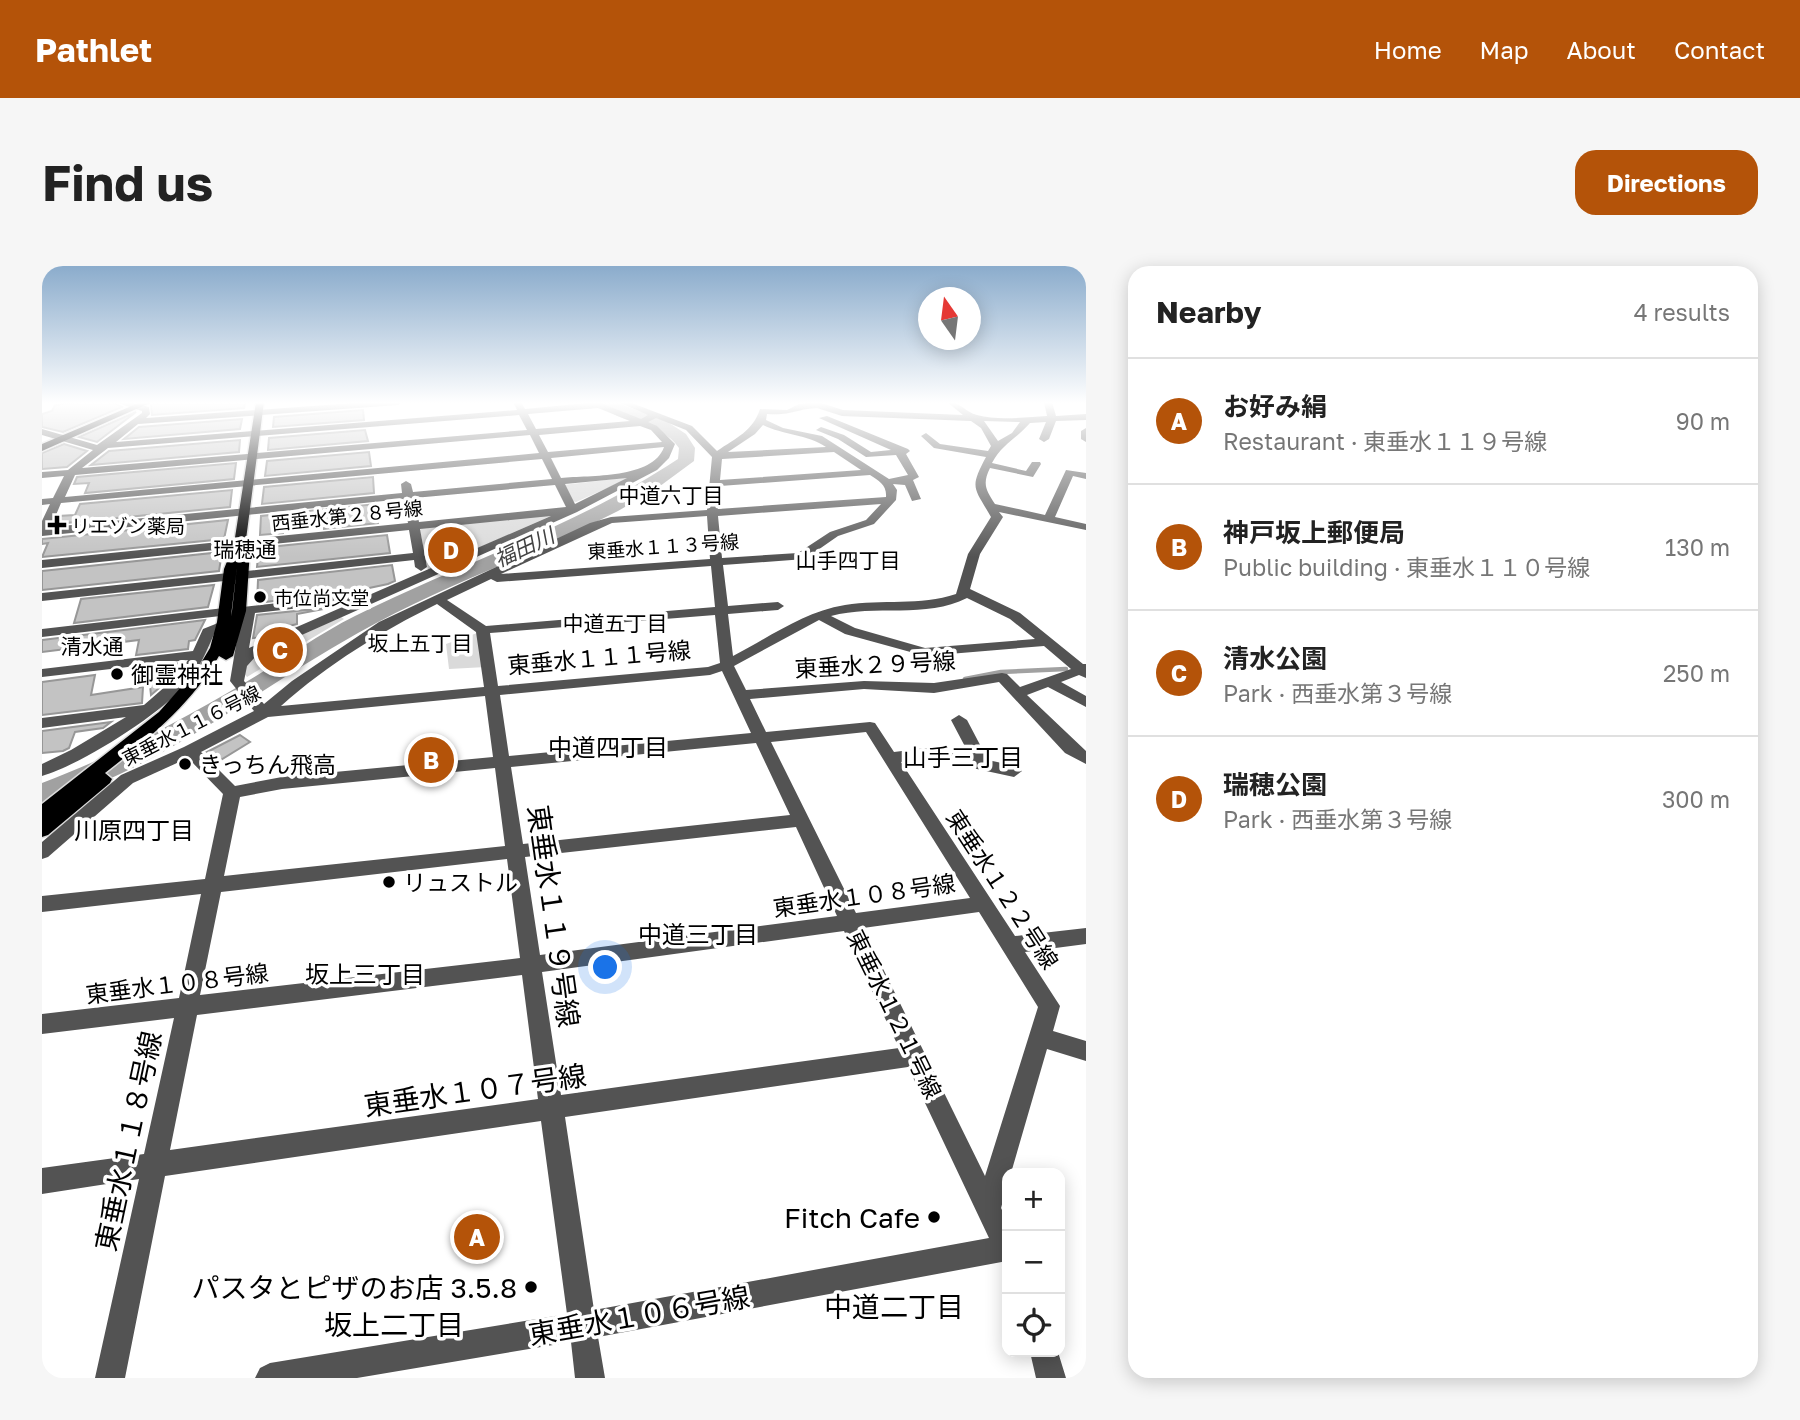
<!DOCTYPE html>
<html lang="en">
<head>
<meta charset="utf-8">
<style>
  body { margin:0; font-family:"Golos Text","Noto Sans JP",sans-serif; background:#f6f6f6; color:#222 }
  .controls { position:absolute; right:21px; bottom:21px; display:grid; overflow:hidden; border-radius:14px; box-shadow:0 4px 18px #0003 }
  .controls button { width:63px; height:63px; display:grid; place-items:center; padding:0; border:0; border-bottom:2px solid #e0e0e0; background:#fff; color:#222; font:35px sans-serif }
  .compass { position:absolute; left:876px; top:21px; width:63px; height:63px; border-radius:50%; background:#fff; box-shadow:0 4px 18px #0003; rotate:346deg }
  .you { position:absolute; left:564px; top:702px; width:24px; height:24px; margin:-18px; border:5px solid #fff; border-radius:50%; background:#1a73e8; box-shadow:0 0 0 10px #1a73e833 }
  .badge { display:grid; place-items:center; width:46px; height:46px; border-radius:50%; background:#b45309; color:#fff; font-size:23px; font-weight:700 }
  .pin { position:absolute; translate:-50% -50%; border:4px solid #fff; box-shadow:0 2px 7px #0006 }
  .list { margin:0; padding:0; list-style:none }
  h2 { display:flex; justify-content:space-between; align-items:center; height:91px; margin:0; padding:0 28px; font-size:30px }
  h2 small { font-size:23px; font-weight:400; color:#767676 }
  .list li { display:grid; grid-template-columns:46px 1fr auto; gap:21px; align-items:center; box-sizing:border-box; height:126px; padding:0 28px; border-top:2px solid #e0e0e0 }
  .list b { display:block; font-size:26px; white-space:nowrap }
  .list p { margin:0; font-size:23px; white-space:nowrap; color:#767676 }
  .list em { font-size:23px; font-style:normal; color:#767676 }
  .icon { flex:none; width:38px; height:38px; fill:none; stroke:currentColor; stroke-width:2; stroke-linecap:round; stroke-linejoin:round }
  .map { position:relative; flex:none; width:1044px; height:1112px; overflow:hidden; border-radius:21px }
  header { display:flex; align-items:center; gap:42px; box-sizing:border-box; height:98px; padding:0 35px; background:#b45309; color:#fff }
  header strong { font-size:33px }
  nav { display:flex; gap:38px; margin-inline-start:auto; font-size:24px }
  .intro { display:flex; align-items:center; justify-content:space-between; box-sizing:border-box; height:168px; padding:0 42px }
  h1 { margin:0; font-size:49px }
  .button { padding:18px 32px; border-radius:21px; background:#b45309; color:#fff; font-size:24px; font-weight:700 }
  main { display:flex; gap:42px; padding:0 42px }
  aside { flex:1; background:#fff; border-radius:21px; box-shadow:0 4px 18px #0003 }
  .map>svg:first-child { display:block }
</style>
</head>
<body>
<header>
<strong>Pathlet</strong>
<nav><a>Home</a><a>Map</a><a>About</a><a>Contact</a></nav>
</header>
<div class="intro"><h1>Find us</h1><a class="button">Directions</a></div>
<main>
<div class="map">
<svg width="1044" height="1112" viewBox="0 0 1044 1112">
  <rect width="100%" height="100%" fill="#fff"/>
  <!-- green -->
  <path fill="#dadada" d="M590 211 534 236 530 235 521 219Z
    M511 249 386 304 378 264 381 261Z
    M299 351 302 353 205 411 201 406 209 392Z
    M438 366 444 401 407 403 404 378Z"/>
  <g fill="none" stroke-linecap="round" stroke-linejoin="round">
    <!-- stream -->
    <path stroke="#a1a1a1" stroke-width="4.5" d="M923 413 959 406 1024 403"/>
    <!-- river -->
    <path fill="#a1a1a1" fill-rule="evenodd" d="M557 136H573L624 155 644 168 653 182 652 195 614 223 576 245C491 289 399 320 316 367 212 425 117 504 0 538V517C71 490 139 455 204 416 240 395 275 369 313 350 420 297 535 260 636 193L637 182C618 153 576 161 557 136Z"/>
  </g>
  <!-- building -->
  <path fill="#c3c3c3" stroke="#979797" stroke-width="2" d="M36 136H70L80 141 21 166 0 161V148L10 145 13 139Z
    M112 136H203L202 142 110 149 109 139Z
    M321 144 322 154 231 161 232 151Z
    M94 146 55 176 37 171Z
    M200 153 198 163 82 173 97 161Z
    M323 164 326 175 226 184 227 172Z
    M198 174 197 186 49 199 67 185Z
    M22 178 45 185 25 201 0 203V187Z
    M327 186 329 200 223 210 225 195Z
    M194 197 192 213 43 227 47 217 32 218 35 211Z
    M331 211 332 227 220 238 222 221Z
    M190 224 188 241 13 258 16 250 33 249 38 238Z
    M334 238 336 257 282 263V248L261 250 242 252 241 267 218 269 219 250Z
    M186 254 182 273 0 291 6 277 0 278V273Z
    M345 269 348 287 215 301 217 282Z
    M180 286 177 305 0 324V305Z
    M350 299 353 315 346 318 313 325 215 337 216 314Z
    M172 319 166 341 32 357 39 333Z
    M292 341 255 348V358L236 363V367L229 370 211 372 215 349Z
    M163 354 153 374 147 375 146 383 94 389 97 374 0 386V374Z
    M140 397 131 410 109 429 106 401Z
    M53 409 49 429 101 421 100 437 0 449V416Z
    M69 456 61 462 33 466 27 482 21 485 0 487V465Z
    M198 469 208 476 177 495 165 486Z"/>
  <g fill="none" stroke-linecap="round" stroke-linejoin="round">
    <!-- major casing -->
    <g stroke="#dbdbdb" stroke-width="3">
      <path id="major" d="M99 136H110L0 185V178Z
        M214 136H222L203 281 208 284 204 345 191 390 184 394 177 390C150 438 105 474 63 507L70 513 68 517 6 569 0 571V538L117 446 156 402 168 382 175 356 182 303 192 278ZM195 301 190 345 189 350Z"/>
    </g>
    <!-- minor -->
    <path fill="#535353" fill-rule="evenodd" d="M73 136H86L107 141 108 148 104 152 326 136H360L356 139 96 158 74 176 475 144 471 136H479L483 143 556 136 599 153 606 149 576 136H587L650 160 675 185C694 172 711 165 718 143L745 144 757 138 776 136 801 144 921 149 905 136C918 135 923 146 935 149 956 155 984 151 1005 150L1002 136H1010L1014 150 1044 148V154L1014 155 1007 173 1002 176 997 173 1004 156 988 157C974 173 960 178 950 197L984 205 990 196H998L999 198 991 211 948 202C940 218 944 224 953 238L1003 249 1024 204 1044 207V213L1031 210 1013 251 1044 258V264L957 246 961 251 938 288 928 323 978 347 1041 398H1044V412L1037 409 1019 416 1044 430V441L1006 421 985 429 1044 485V498L1023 487 957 416 892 427 822 423 708 433 724 466 828 456 833 457 852 486 884 482 928 490 909 454 917 449 925 454 946 494 978 501 980 505 972 511 884 492 859 496 973 670 1044 662V678L983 686 1018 740 1011 765 1044 775V795L1005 783 969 907H965V921L959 942 965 954V995L556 1071 563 1112H533L529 1076 315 1112H213L218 1102 228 1097 525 1048 499 855 123 910 83 1112H53L97 913 0 928V902L102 888 132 752 0 768V748L137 732 159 628 0 646V630L163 613 181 528 146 492 91 517 6 591 0 593V576L79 509 142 481 212 445 188 415 199 349 192 348V342L322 327 327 329 509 250 378 263 385 301 379 305 373 301 372 294 0 335V327L371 287 367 264 0 302V294L366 257 361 233 0 270V255L8 238 0 239V233L11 232 22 210 0 212V206L26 204 51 184 0 169V163L55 179 100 147V145ZM556 142 588 155 494 163 486 148ZM775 142 800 150 929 155 939 162 949 180 946 185 898 178 884 167 879 170 892 182 944 191C927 223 932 221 949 251L926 288 914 328C878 340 840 333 803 339 761 346 728 371 691 390L686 348 736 344 742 340 736 336 686 340 681 299 763 293 796 270 832 258 854 234 855 224 851 218 863 219 870 235 879 233 871 214 877 211 864 188 868 185 866 183 785 150 777 152 849 184 829 186 802 169 779 161 774 164 796 173 824 191 854 189 866 209 847 213 780 170 741 162 724 154 725 148C749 150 754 143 775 142ZM477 149 485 164 40 202 66 182ZM614 152 644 164 670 191 665 244 569 251 548 257 337 356 250 415 222 438 202 415 205 400 215 389 535 246 615 204 627 192 633 178 615 160 606 156ZM942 155 978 156 970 167 956 175ZM721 159C741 169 765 168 784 181L686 186 713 168ZM598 160 609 164 620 176 506 186 497 169ZM488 169 497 187 23 231 33 209ZM622 181C611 213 548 209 519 212L509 192ZM792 186 819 204 678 214 680 193ZM500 193 510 213 371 226 369 218 364 215 359 218 360 227 9 261 19 237ZM828 209C837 215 845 219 844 231L676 243 678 220ZM585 212 533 238 523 218ZM513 219 524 241 377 256 372 232ZM839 238 824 254 788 266 756 287 680 292 676 250ZM665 250 668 293 459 308 570 257ZM669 300 673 341 444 360 405 334 449 313 455 316ZM925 332 968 353 993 373 883 382 813 362 789 350C833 338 884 353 925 332ZM312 336 207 382 213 347ZM395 338 434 366 442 421 239 440C286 398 340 365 395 338ZM673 349 678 397 666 401 456 420 448 367ZM777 354 803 368 883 390 1002 380 1029 403 978 421 965 408 960 407 892 417 822 415 704 424 692 400ZM680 405 709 467 467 490 458 429 668 409ZM443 430 451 491 240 511 193 520 159 486 226 451ZM824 466 928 632 814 647 729 476ZM714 477 748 549 481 578 469 501ZM453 502 463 580 182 610 198 531 240 523ZM754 561 795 650 498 689 483 591ZM465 593 478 692 158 729 179 626ZM937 646 996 741 943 910 821 662ZM802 665 857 782 519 829 500 706ZM480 709 496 833 128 884 155 749ZM866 801 947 972 552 1044 523 851Z
      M1044 162V176L1039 173V165Z
      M182 342 189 346 187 349 0 371V363Z
      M181 355 188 359 172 368C164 387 157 403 143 419 116 450 40 498 0 510V498L29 484 84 451 0 462V452L102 439 133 412 146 394 0 411V403L151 385 161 363Z
      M988 1086H1016L1024 1112H994Z"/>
    <!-- major -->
    <use href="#major" fill="#000" fill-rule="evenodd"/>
  </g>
  <!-- sky -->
  <linearGradient id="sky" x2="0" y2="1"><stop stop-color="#8baccc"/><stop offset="0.47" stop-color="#fff"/><stop offset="1" stop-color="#fff" stop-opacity="0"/></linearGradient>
  <rect width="1044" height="291" fill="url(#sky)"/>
  <!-- markers -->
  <g fill="#000" stroke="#fff" stroke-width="2.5">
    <path d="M11.5 248.5h7v7h7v7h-7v7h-7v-7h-7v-7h7z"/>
    <circle cx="218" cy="331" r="7"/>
    <circle cx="75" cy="408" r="7"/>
    <circle cx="143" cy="498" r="7"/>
    <circle cx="347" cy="616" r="7"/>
    <circle cx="892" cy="951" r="7"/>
    <circle cx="489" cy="1021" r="7"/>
  </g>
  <g text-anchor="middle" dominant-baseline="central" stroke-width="7" stroke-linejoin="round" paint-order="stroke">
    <!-- far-street labels -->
    <g font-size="19" fill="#000" stroke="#fff">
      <text transform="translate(305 249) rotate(-6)">西垂水第２８号線</text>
      <text transform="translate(621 280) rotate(-4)">東垂水１１３号線</text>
      <text transform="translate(149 459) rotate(-27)">東垂水１１６号線</text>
    </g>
    <!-- far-poi labels -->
    <g font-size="19" fill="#000" stroke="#fff" text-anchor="start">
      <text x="29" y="259">リエゾン薬局</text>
      <text x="232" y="331">市位尚文堂</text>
    </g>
    <!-- far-neighbourhood labels -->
    <g font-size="21" fill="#000" stroke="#fff">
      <text x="629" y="229">中道六丁目</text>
      <text x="203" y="283">瑞穂通</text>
      <text x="806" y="294">山手四丁目</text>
      <text x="573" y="357">中道五丁目</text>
      <text x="378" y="377">坂上五丁目</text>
      <text x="50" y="380">清水通</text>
    </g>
    <!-- far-water labels -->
    <g font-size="21" font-style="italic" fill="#424242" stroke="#fff">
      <text transform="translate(482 281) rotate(-25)">福田川</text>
    </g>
    <!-- street labels -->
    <g font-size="23" fill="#000" stroke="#fff">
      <text transform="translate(557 391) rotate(-5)">東垂水１１１号線</text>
      <text transform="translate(833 398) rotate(-3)">東垂水２９号線</text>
      <text transform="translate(961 623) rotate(57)">東垂水１２２号線</text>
      <text transform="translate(822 629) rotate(-8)">東垂水１０８号線</text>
      <text transform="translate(135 717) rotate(-7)">東垂水１０８号線</text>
      <text transform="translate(853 748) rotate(64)">東垂水１２１号線</text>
    </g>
    <!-- poi labels -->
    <g font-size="23" fill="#000" stroke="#fff" text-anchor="start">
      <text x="89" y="408">御霊神社</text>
      <text x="157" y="498">きっちん飛高</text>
      <text x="361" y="616">リュストル</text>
    </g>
    <!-- neighbourhood labels -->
    <g font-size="24" fill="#000" stroke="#fff">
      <text x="566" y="480">中道四丁目</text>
      <text x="921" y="490">山手三丁目</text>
      <text x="92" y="563">川原四丁目</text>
      <text x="656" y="667">中道三丁目</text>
      <text x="323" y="707">坂上三丁目</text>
    </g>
    <!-- near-street labels -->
    <g font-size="28" fill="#000" stroke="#fff">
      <text transform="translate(512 650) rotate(82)">東垂水１１９号線</text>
      <text transform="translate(433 824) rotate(-8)">東垂水１０７号線</text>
      <text transform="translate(86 875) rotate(-78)">東垂水１１８号線</text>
      <text transform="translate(597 1049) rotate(-10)">東垂水１０６号線</text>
    </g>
    <!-- near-poi labels -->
    <g font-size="28" fill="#000" stroke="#fff" text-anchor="end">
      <text x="878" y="951">Fitch Cafe</text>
      <text x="475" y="1021">パスタとピザのお店 3.5.8</text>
    </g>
    <!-- near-neighbourhood labels -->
    <g font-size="28" fill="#000" stroke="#fff">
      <text x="852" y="1040">中道二丁目</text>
      <text x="352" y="1058">坂上二丁目</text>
    </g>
  </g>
</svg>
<div class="controls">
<button>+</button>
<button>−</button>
<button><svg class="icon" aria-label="locate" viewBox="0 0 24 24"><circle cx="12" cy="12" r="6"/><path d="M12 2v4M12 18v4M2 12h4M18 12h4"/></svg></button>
</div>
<svg class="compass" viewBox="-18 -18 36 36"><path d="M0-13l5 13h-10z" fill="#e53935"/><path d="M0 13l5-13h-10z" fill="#767676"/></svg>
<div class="you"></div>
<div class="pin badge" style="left:435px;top:971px">A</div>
<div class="pin badge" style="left:389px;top:494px">B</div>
<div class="pin badge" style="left:238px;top:384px">C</div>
<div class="pin badge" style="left:409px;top:284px">D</div>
</div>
<aside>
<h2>Nearby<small>4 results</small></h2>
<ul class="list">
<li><span class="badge">A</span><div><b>お好み絹</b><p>Restaurant · 東垂水１１９号線</p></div><em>90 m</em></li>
<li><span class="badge">B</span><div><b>神戸坂上郵便局</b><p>Public building · 東垂水１１０号線</p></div><em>130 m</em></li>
<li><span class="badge">C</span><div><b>清水公園</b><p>Park · 西垂水第３号線</p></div><em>250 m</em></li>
<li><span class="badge">D</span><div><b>瑞穂公園</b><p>Park · 西垂水第３号線</p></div><em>300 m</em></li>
</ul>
</aside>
</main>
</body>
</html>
